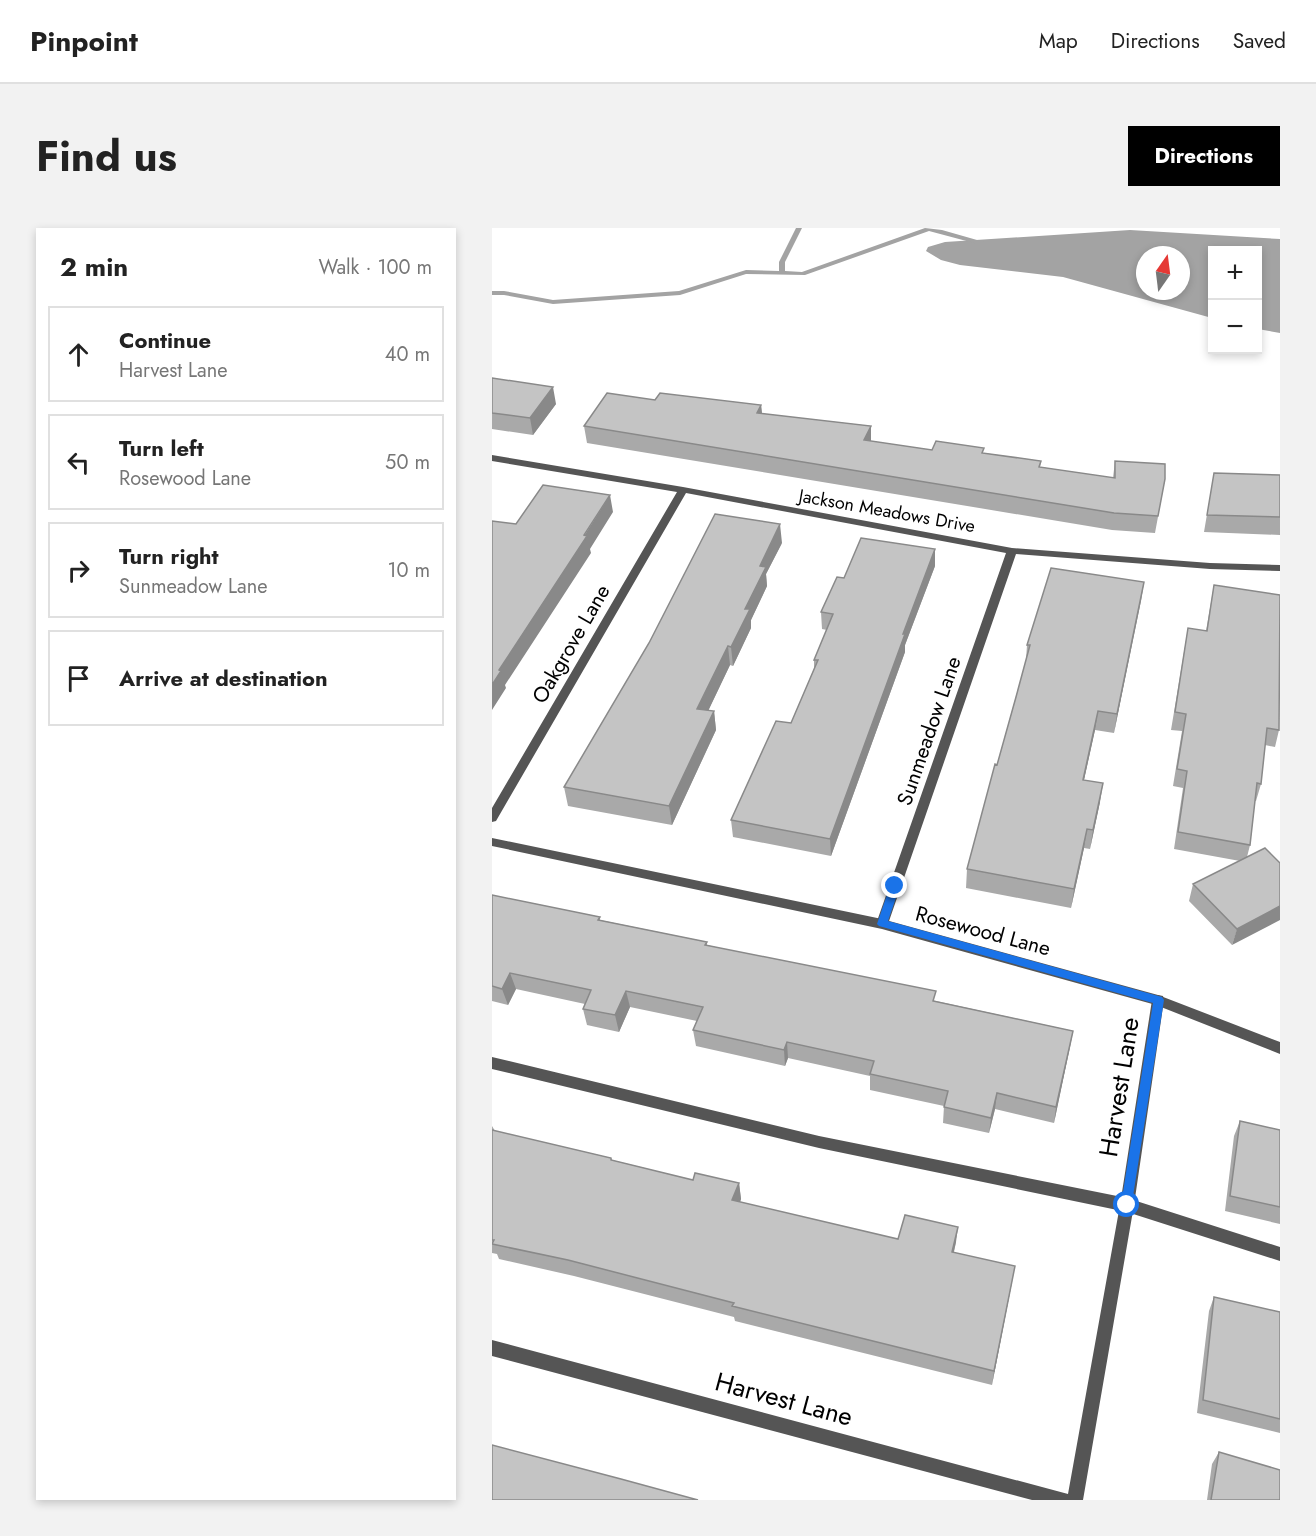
<!DOCTYPE html>
<html lang="en">
<head>
<meta charset="utf-8">
<style>
  body { margin:0; font-family:Jost,sans-serif; background:#f2f2f2; color:#222 }
  .controls { position:absolute; right:18px; top:18px; display:grid; overflow:hidden; border-radius:0px; box-shadow:0 3px 9px #0003 }
  .controls button { width:54px; height:54px; display:grid; place-items:center; padding:0; border:0; border-bottom:2px solid #e0e0e0; background:#fff; color:#222; font:30px sans-serif }
  .compass { position:absolute; left:644px; top:18px; width:54px; height:54px; border-radius:50%; background:#fff; box-shadow:0 3px 9px #0003; rotate:14deg }
  .stop { position:absolute; width:18px; height:18px; margin:-14px; border:4px solid #1a73e8; border-radius:50%; background:#fff }
  .stop.end { background:#1a73e8; border-color:#fff; box-shadow:0 2px 6px #0008 }
  .list { margin:0; padding:0; list-style:none }
  h2 { display:flex; justify-content:space-between; align-items:center; height:78px; margin:0; padding:0 24px; font-size:26px }
  h2 small { font-size:20px; font-weight:400; color:#767676 }
  .list li { display:grid; grid-template-columns:39px 1fr auto; gap:18px; align-items:center; box-sizing:border-box; height:96px; margin:0 12px 12px; padding:0 12px; border:2px solid #e0e0e0; border-radius:0px }
  .list b { display:block; font-size:22px; white-space:nowrap }
  .list p { margin:0; font-size:20px; white-space:nowrap; color:#767676 }
  .list em { font-size:20px; font-style:normal; color:#767676 }
  .icon { flex:none; width:33px; height:33px; fill:none; stroke:currentColor; stroke-width:2; stroke-linecap:round; stroke-linejoin:round }
  .map { position:relative; flex:none; width:788px; height:1272px; overflow:hidden; border-radius:0px }
  header { display:flex; align-items:center; gap:36px; box-sizing:border-box; height:84px; padding:0 30px; background:#fff; border-bottom:2px solid #e0e0e0 }
  header strong { font-size:28px }
  nav { display:flex; gap:33px; margin-inline-start:auto; font-size:21px }
  .intro { display:flex; align-items:center; justify-content:space-between; box-sizing:border-box; height:144px; padding:0 36px }
  h1 { margin:0; font-size:42px }
  .button { padding:15px 27px; border-radius:0px; background:#000; color:#fff; font-size:21px; font-weight:700 }
  main { display:flex; gap:36px; padding:0 36px }
  aside { flex:1; background:#fff; border-radius:0px; box-shadow:0 3px 9px #0003 }
  .map>svg:first-child { display:block }
</style>
</head>
<body>
<header>
<strong>Pinpoint</strong>
<nav><a>Map</a><a>Directions</a><a>Saved</a></nav>
</header>
<div class="intro"><h1>Find us</h1><a class="button">Directions</a></div>
<main>
<aside>
<h2>2 min<small>Walk · 100 m</small></h2>
<ul class="list">
<li><svg class="icon" aria-label="ahead" viewBox="0 0 24 24"><path d="M12 20V5M6 11l6-6 6 6"/></svg><div><b>Continue</b><p>Harvest Lane</p></div><em>40 m</em></li>
<li><svg class="icon" aria-label="left" viewBox="0 0 24 24"><path d="M17 20v-9H6M10 6l-5 5 5 5"/></svg><div><b>Turn left</b><p>Rosewood Lane</p></div><em>50 m</em></li>
<li><svg class="icon" aria-label="right" viewBox="0 0 24 24"><path d="M7 20v-9h11M14 6l5 5-5 5"/></svg><div><b>Turn right</b><p>Sunmeadow Lane</p></div><em>10 m</em></li>
<li><svg class="icon" aria-label="arrive" viewBox="0 0 24 24"><path d="M6 21V4h12l-3 4 3 4H6"/></svg><div><b>Arrive at destination</b></div></li>
</ul>
</aside>
<div class="map">
<svg width="788" height="1272" viewBox="0 0 788 1272">
  <rect width="100%" height="100%" fill="#fff"/>
  <!-- water -->
  <path fill="#a3a3a3" fill-rule="evenodd" d="M638 2 788 11V105L766 101V22H720V90L571 49 468 37 449 32 434 23 436 19 453 14ZM653 27H689V63H653Z"/>
  <g fill="none" stroke-linecap="round" stroke-linejoin="round">
    <!-- stream -->
    <path fill="#a3a3a3" fill-rule="evenodd" d="M304 0H310L293 34V43L310 44 433 0 450 2 492 14 489 16 482 15 437 3 313 47 254 46 188 67 61 76 12 67H0V63H12L61 72 187 63 254 42 287 43V34Z"/>
    <!-- service -->
    <path fill="#555" fill-rule="evenodd" d="M0 829 327 908 635 970 788 1019V1033L635 984 327 920 0 841Z"/>
    <!-- minor -->
    <path fill="#555" fill-rule="evenodd" d="M0 227 191 259 520 320 718 335 788 337V343L718 341 524 326 396 696 394 699H386L384 696 514 325 194 265 4 593 0 594V580L185 264 0 233Z
      M666 767 671 768 672 772 642 977 591 1272H540L0 1128V1112L576 1266 628 977 660 772 661 768Z"/>
    <!-- tertiary -->
    <path fill="#555" fill-rule="evenodd" d="M0 610 390 691 666 767 788 814V826L664 777 390 701 0 618Z"/>
  </g>
  <!-- wall -->
  <path fill="#a9a9a9" d="M0 150 64 176 41 207 0 201Z
    M163 172 269 177 270 186 379 198V213L440 222 492 225 549 233 548 239 621 250 623 233 673 251 663 305 620 302 95 215 92 198Z
    M722 245 788 247V307L712 304Z
    M290 315 274 346 275 358 259 392V400L241 438 238 437 216 483H222L224 502 180 597 76 578 72 559Z
    M443 338 413 417V424L339 628 241 609 239 592 299 495 322 441V432L335 402 330 401 329 384 352 350Z
    M652 354 622 505 603 502 592 552 608 574 598 621 592 620 579 680 474 660 475 641 505 537 534 432 535 417Z
    M722 357 787 502 783 519 773 517 769 556 764 573H763L758 617 755 629 773 620 740 717 697 673 701 656 748 633 682 621 691 560 681 558 690 503 679 502 696 400 714 403Z
    M0 667 108 689V692L215 714V717L444 773 581 803 562 895 503 881 497 905 451 895 452 878 378 862V848L296 830 293 838 204 818 201 802 205 793 138 779 127 804 95 797 91 781 93 776 24 761 16 777 0 773Z
    M748 893 788 902V996L733 983 742 908Z
    M0 898 3 903 119 930 120 932 201 952 247 955 249 971 248 974 406 1011 464 1014 462 1024 520 1054 500 1157 243 1093 242 1089 82 1048 7 1031 5 1026 0 1025Z
    M722 1069 788 1084V1205L705 1185 717 1083Z
    M727 1224 788 1272H715L720 1236Z"/>
  <!-- shaded-wall -->
  <path fill="#898989" d="M61 159 64 176 41 207 38 190Z
    M269 177 271 194 265 185Z
    M379 198V215L372 212Z
    M118 267 121 284 98 321 99 325 13 457 14 460 0 482V457L7 442Z
    M288 296 290 315 274 346 275 358 259 392V400L241 438 239 419 268 338Z
    M443 321V338L413 417V424L339 628 338 611 411 406Z
    M652 354 649 373 622 505 625 486Z
    M236 418 238 437 208 500 205 481Z
    M222 483 224 502 180 597 177 578Z
    M606 483 603 502 588 570 591 552Z
    M611 555 608 574 598 621 601 602Z
    M595 601 592 620 579 680 582 661Z
    M788 678V692L740 717 745 701Z
    M18 745 24 761 16 777 10 761Z
    M134 763 138 779 127 804 123 787Z
    M581 803 578 819 562 895 564 879Z
    M295 814 296 830 293 838 292 822Z
    M505 865 503 881 497 905 499 890Z
    M247 955 249 971 243 988 240 972Z
    M466 999 464 1014 458 1039 460 1024Z
    M523 1038 520 1054 500 1157 502 1143Z"/>
  <!-- building -->
  <path fill="#c4c4c4" stroke="#898989" stroke-width="1.5" d="M0 150 61 159 38 190 0 185Z
    M115 165 163 172 168 165 269 177 265 185 379 198 372 212 440 222 444 213 492 220 490 225 549 233 547 239 623 250V233L673 236V251L666 288 622 285 92 198Z
    M722 245 788 247V289L715 287Z
    M51 257 118 267 92 307 95 308 7 442 9 443 0 457V293L24 296Z
    M223 286 288 296 268 338 274 339 253 381H258L239 419 236 418 205 481 222 483 177 578 72 559 157 415Z
    M369 310 443 321 411 406H413L338 611 239 592 284 493 299 495 326 432H322L341 386 329 384 345 349 352 350Z
    M559 340 652 354 625 486 606 483 591 552 611 555 601 602 595 601 582 661 475 641 503 536 505 537 524 469 538 417H535Z
    M722 357 788 367 787 502 775 500 769 556 765 555 758 617 686 604 695 543 685 541 694 486 683 484 696 400 715 403Z
    M773 620 788 635V678L745 701 701 656Z
    M0 667 108 689 106 692 215 714 213 717 444 763 441 773 581 803 564 879 505 865 499 890 452 879 456 863 378 846 382 833 295 814 292 822 201 802 211 779 134 763 123 787 91 781 99 762 18 745 10 761 0 758Z
    M748 893 788 902V979L738 968Z
    M0 902 119 930V932L201 952 203 945 247 955 240 972 406 1011 413 987 466 999 460 1024 523 1038 502 1143 240 1078 242 1075 76 1032 0 1016 2 1012H0Z
    M722 1069 788 1084V1191L711 1172Z
    M0 1217 129 1251 206 1272H0Z
    M727 1224 788 1242V1272H719Z"/>
  <!-- route -->
  <path fill="#1a73e8" d="M403 655 408 658 396 693 670 769 672 772 639 981 635 983 629 977 661 775 387 698 385 696 398 658Z"/>
  <g text-anchor="middle" dominant-baseline="central" stroke-width="4.5" stroke-linejoin="round" paint-order="stroke">
    <!-- far-street labels -->
    <g font-size="18" fill="#000" stroke="#fff">
      <text transform="translate(395 283) rotate(10)">Jackson Meadows Drive</text>
    </g>
    <!-- street labels -->
    <g font-size="21" fill="#000" stroke="#fff">
      <text transform="translate(79 416) rotate(-60)">Oakgrove Lane</text>
      <text transform="translate(437 503) rotate(-71)">Sunmeadow Lane</text>
      <text transform="translate(491 703) rotate(15)">Rosewood Lane</text>
    </g>
    <!-- near-street labels -->
    <g font-size="26" fill="#000" stroke="#fff">
      <text transform="translate(627 859) rotate(-81)">Harvest Lane</text>
      <text transform="translate(292 1171) rotate(15)">Harvest Lane</text>
    </g>
  </g>
</svg>
<div class="controls">
<button>+</button>
<button>−</button>
</div>
<svg class="compass" viewBox="-18 -18 36 36"><path d="M0-13l5 13h-10z" fill="#e53935"/><path d="M0 13l5-13h-10z" fill="#767676"/></svg>
<div class="stop" style="left:635px;top:977px"></div>
<div class="stop end" style="left:403px;top:658px"></div>
</div>
</main>
</body>
</html>
